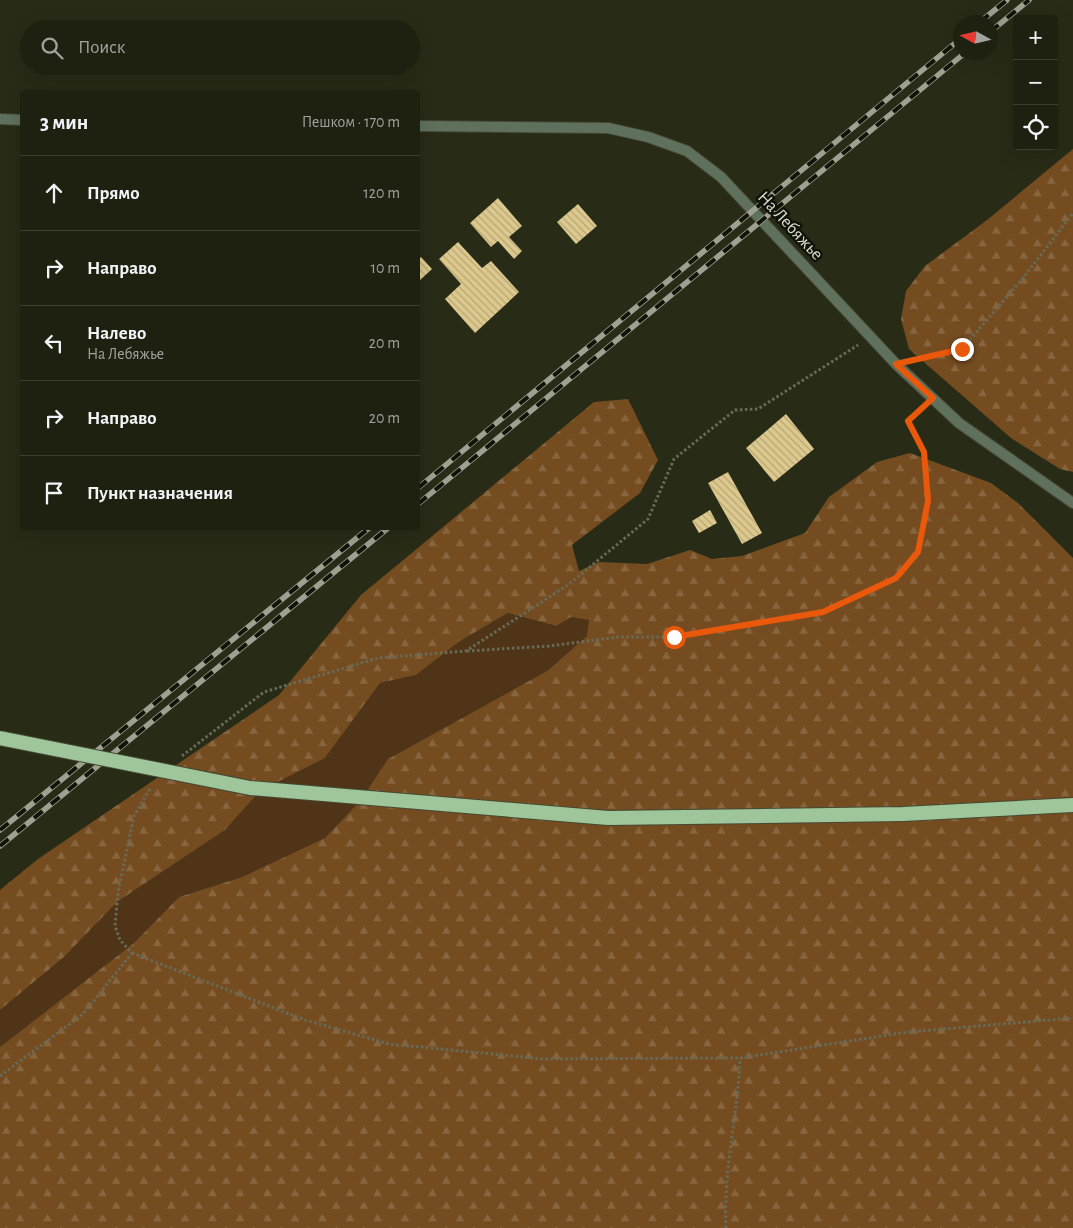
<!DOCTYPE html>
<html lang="ru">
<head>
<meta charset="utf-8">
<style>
  body { margin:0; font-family:"Alegreya Sans",sans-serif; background:#2b2d1e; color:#f1f3f6 }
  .controls { position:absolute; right:15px; top:15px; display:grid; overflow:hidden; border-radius:5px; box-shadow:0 5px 20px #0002 }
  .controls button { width:45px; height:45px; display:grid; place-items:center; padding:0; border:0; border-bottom:1px solid #3c3e30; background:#1e2010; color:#f1f3f6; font:25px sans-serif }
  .compass { position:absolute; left:953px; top:15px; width:45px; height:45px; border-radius:50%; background:#1e2010; box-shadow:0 5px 20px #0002; rotate:278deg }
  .stop { position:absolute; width:15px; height:15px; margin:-11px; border:4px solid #ea580c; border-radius:50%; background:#fff }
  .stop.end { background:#ea580c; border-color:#fff; box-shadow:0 1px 5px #0008 }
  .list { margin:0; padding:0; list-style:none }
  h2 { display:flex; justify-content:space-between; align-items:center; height:65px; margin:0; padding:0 20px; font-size:21px }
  h2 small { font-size:16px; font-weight:400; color:#a1a39f }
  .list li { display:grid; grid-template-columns:32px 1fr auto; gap:15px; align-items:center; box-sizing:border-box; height:75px; padding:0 20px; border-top:1px solid #3c3e30 }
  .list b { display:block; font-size:19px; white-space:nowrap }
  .list p { margin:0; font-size:16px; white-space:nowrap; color:#a1a39f }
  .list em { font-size:16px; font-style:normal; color:#a1a39f }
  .icon { flex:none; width:28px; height:28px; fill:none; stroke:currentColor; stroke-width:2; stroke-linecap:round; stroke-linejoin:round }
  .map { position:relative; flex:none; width:1073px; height:1228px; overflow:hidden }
  .search { position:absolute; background:#1e2010; box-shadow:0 5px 20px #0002; left:20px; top:20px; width:400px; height:55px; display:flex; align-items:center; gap:12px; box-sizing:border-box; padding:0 18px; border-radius:28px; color:#a1a39f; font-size:19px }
  .panel { position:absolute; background:#1e2010; box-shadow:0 5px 20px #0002; left:20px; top:90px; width:400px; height:440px; border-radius:5px }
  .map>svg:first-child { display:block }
</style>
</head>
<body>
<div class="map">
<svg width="1073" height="1228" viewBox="0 0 1073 1228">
  <defs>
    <pattern id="forest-firs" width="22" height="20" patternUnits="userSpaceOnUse" patternTransform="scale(1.25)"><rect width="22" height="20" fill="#744c20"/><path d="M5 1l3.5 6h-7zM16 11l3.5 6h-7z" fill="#87653f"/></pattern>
    <pattern id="building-back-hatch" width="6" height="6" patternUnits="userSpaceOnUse" patternTransform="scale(1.25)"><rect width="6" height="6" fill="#ddc88d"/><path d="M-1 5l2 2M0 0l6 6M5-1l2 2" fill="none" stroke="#b6a779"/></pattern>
  </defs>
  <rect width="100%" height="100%" fill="#282b16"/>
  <!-- green -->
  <path fill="#4f3417" d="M508 613 555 626 571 617 589 620 587 636 547 671 388 759 360 801 325 838 242 877 179 897 134 943 0 1047V1010L64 957 117 902 225 830 260 791 325 758 380 683 416 675 460 641Z"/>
  <!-- forest -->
  <path fill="url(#forest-firs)" d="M1073 149V472L1060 469 1011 438 909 349 901 319 906 291 925 266 987 220Z
    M628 399 658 460 640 493 572 545 579 571 599 562 647 564 690 550 712 559 742 556 805 533 829 497 877 462 910 453 991 483 1018 503 1073 558V1228H0V1047L134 943 179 897 242 877 325 838 360 801 388 759 547 671 587 636 589 620 571 617 556 626 508 613 460 641 416 675 380 683 325 758 260 791 225 830 117 902 64 957 0 1010V890L38 859 279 695 361 595 594 402Z"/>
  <!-- building -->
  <path fill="url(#building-back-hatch)" d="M498 198 522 226 509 237 522 251 514 259 498 241 491 247 470 223Z
    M578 204 597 226 576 244 557 222Z
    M458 242 482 268 491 261 519 292 475 333 445 299 461 284 439 259Z
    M421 257 432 269 418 282V260Z
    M786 414 814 449 774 482 746 448Z
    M728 472 762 533 742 544 708 483Z
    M710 510 717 523 699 533 692 521Z"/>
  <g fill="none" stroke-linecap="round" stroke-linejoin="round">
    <!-- minor casing -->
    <g stroke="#454834" stroke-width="12">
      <path id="minor" d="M0 119 22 120
        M418 126 608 128 648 137 687 151 721 177 896 364 959 423 1073 503"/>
    </g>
    <!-- trunk casing -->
    <g stroke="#454834" stroke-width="16">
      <path id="trunk" d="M250 788 608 818 903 814 1073 805"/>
    </g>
    <!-- path -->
    <path stroke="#686b58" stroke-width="3" stroke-dasharray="2.5 2.5" stroke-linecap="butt" d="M915 360 962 349 1023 278 1073 213
      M467 651 549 646 618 637H674L775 621 823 612 897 578 917 552 928 501 924 452 908 421 922 408
      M182 756 264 692 378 658 466 651 568 585 648 519 674 459 735 410 758 409 858 345
      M132 953 305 1020 389 1044 544 1059 740 1058 908 1032 1073 1018
      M0 1076 83 1014 132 953 120 940 115 926 118 892 134 816 151 787
      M726 1228C723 1171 738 1115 740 1058"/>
    <!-- minor -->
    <use href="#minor" stroke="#5f705d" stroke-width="10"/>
    <!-- trunk -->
    <use href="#trunk" stroke="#9ec69a" stroke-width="14"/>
    <!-- rail casing -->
    <g stroke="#9ea191" stroke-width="5.5">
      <path id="rail" d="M980 22 1007 0
        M990 32 1029 0
        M418 488 960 39
        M418 504 966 52
        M0 830 369 528
        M0 846 388 528"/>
    </g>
    <!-- rail -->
    <use href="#rail" stroke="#111309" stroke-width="4" stroke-dasharray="11" stroke-linecap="butt"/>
    <!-- trunk-bridge casing -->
    <g stroke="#454834" stroke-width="16" stroke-linecap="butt">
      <path id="trunk-bridge" d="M0 738 250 788"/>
    </g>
    <!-- trunk-bridge -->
    <use href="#trunk-bridge" stroke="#9ec69a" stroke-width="14"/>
  </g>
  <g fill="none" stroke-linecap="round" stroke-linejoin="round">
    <!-- route -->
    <path stroke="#ea580c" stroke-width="6" d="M674 637 823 612 896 578 918 552 928 501 924 452 908 421 933 398 896 364 962 349"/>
  </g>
  <g text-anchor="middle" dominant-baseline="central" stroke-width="5" stroke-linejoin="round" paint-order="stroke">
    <!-- street labels -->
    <g font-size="18" fill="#dbded0" stroke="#111309">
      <text transform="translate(790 226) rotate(47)">На Лебяжье</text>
    </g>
  </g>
</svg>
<div class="controls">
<button>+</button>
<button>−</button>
<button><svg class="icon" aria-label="locate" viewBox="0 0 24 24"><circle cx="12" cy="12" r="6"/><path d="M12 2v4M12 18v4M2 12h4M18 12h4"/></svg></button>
</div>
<svg class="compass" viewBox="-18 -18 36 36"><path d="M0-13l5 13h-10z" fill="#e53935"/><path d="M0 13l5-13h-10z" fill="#a1a39f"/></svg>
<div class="stop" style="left:674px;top:637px"></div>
<div class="stop end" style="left:962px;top:349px"></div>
<div class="search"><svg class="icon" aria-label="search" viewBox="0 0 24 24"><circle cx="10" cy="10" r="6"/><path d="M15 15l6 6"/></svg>Поиск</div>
<section class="panel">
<h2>3 мин<small>Пешком · 170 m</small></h2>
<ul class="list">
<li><svg class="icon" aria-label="ahead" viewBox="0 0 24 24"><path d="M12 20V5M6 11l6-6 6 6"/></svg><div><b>Прямо</b></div><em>120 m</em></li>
<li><svg class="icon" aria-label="right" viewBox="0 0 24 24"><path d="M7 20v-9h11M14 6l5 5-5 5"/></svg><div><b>Направо</b></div><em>10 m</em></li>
<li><svg class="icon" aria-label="left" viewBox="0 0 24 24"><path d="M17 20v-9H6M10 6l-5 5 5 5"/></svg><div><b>Налево</b><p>На Лебяжье</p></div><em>20 m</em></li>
<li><svg class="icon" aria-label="right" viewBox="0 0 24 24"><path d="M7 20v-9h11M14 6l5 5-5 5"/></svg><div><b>Направо</b></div><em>20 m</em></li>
<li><svg class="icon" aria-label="arrive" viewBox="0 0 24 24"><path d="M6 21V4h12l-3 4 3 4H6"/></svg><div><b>Пункт назначения</b></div></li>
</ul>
</section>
</div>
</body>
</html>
